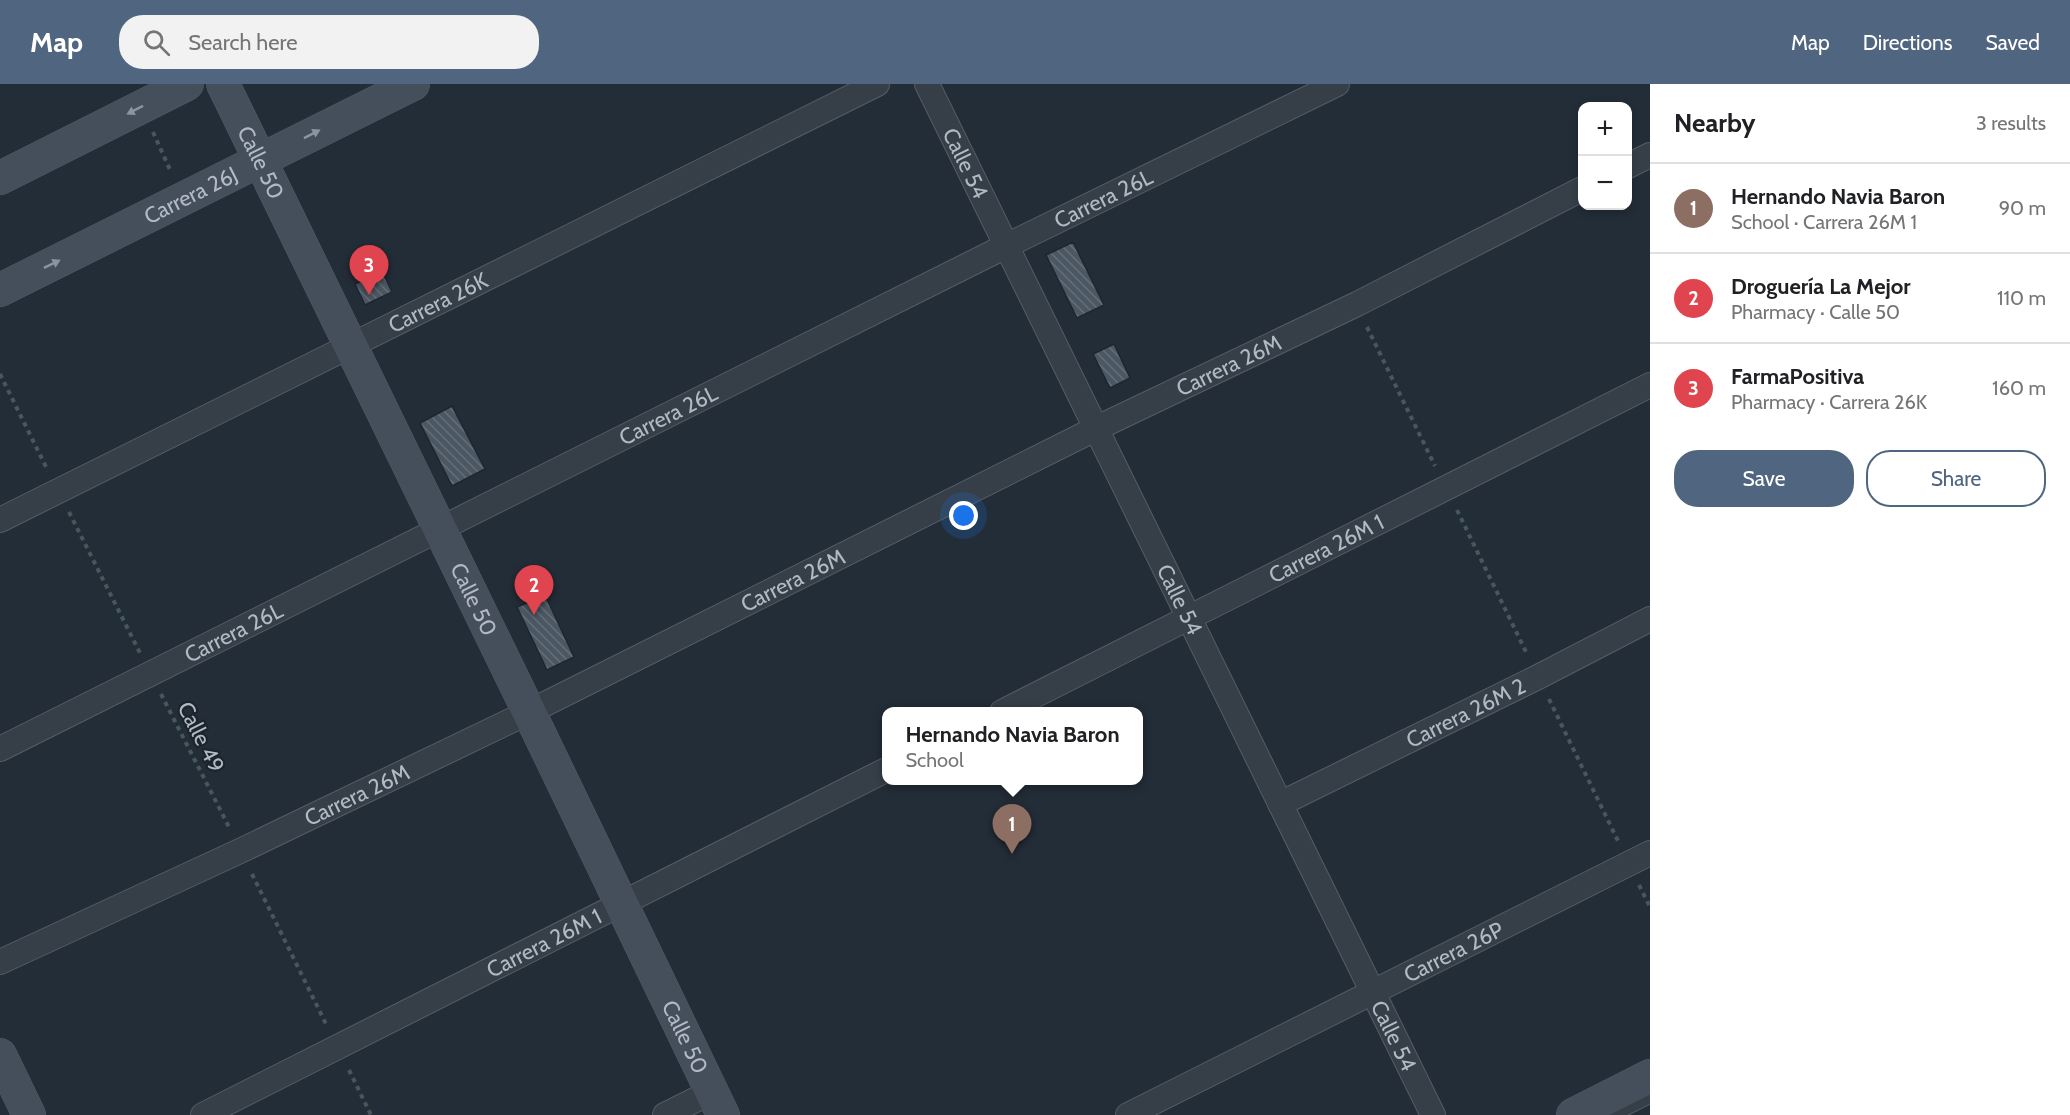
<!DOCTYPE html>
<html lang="en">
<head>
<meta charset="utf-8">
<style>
  body { margin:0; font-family:Cabin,sans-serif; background:#f2f2f2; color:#202124 }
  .controls { position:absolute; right:18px; top:18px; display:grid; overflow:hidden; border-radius:12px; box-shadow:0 3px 9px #0003 }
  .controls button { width:54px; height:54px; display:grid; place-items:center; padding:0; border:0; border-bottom:2px solid #e0e0e0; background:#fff; color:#202124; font:30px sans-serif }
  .you { position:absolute; left:964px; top:432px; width:21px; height:21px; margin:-15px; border:4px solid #fff; border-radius:50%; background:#1a73e8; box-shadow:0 0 0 9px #1a73e833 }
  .badge { display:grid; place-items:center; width:39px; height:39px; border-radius:50%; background:#50657f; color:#fff; font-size:20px; font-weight:700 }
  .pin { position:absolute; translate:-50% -50px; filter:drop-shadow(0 2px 3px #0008) }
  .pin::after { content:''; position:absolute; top:32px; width:21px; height:18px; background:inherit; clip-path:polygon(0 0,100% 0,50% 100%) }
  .popup { position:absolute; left:882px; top:623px; width:261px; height:78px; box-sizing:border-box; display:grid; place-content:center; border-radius:12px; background:#fff; filter:drop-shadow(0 2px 4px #0005); font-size:20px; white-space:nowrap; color:#757577 }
  .popup b { font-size:22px; color:#202124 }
  .popup::after { content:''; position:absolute; left:50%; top:100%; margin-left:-12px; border:12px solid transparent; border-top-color:#fff }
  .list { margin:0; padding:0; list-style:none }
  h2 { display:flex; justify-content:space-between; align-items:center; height:78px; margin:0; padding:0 24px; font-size:26px }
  h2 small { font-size:20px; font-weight:400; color:#757577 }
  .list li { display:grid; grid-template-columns:39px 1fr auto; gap:18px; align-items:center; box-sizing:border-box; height:90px; padding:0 24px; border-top:2px solid #e0e0e0 }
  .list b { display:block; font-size:22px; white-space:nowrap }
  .list p { margin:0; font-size:20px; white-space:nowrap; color:#757577 }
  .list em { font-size:20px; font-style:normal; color:#757577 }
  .actions { display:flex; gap:12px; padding:18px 24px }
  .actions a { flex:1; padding:14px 0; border:2px solid #50657f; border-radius:24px; text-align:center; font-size:21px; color:#50657f }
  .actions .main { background:#50657f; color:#fff }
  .icon { flex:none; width:33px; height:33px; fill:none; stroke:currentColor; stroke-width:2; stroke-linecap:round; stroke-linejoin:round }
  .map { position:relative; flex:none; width:1650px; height:1031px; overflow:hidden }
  header { display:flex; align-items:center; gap:36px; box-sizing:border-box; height:84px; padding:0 30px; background:#50657f; color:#fff }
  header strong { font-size:28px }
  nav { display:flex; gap:33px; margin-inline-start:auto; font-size:21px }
  .search { width:420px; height:54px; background:#f2f2f2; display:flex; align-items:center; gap:15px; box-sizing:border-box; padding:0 21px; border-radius:24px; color:#757577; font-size:22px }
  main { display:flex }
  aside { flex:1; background:#fff }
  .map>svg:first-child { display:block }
</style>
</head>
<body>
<header>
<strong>Map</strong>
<div class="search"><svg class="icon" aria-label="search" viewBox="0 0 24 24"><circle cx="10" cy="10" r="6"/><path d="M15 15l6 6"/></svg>Search here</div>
<nav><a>Map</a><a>Directions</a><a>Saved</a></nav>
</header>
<main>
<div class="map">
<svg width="1650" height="1031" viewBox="0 0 1650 1031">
  <defs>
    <pattern id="building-back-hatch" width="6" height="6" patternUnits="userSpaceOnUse" patternTransform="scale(1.5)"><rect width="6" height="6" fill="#4b5863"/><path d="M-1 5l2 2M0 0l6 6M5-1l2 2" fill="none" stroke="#636e78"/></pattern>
  </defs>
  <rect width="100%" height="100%" fill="#232d37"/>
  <!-- building -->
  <path fill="url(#building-back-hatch)" stroke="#1e262f" stroke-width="1.5" d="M1073 158 1104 221 1077 234 1046 171Z
    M382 187 392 208 365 221 355 200Z
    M1114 260 1130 294 1110 304 1093 270Z
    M452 322 485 385 452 402 420 339Z
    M545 511 574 573 547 586 517 523Z"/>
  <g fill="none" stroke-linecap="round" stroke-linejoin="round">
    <!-- lane casing -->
    <g stroke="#545d66" stroke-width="14">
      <path id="lane" d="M1614 1031 1650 1013"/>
    </g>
    <!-- street casing -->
    <g stroke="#545d66" stroke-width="26">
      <g id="street">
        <path id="s1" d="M927 0 1433 1031"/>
        <path d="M1628 82 1650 71"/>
        <path id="s2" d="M0 436 877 0"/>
        <path id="s3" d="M1002 628 1650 301"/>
        <path id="s4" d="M0 665 1006 162 1337 0"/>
        <path id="s5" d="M1280 720 1538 593 1650 535"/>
        <path id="s6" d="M0 878 240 767 529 628 1095 345 1357 220 1582 105"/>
        <path id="s7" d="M203 1031 886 686"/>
        <path d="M665 1031 711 1008"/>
        <path id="s8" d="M1128 1031 1650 769"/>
      </g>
    </g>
    <!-- secondary casing -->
    <g stroke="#545d66" stroke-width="34">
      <g id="secondary">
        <path id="s9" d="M223 0 529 628 723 1031"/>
        <path d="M0 94 187 0"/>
        <path id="s10" d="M0 206 413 0"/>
        <path d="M0 971 29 1031"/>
        <path d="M1573 1031 1650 992"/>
      </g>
    </g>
    <!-- path -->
    <path stroke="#46595a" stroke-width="4" stroke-dasharray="4.5 4.5" stroke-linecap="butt" d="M153 48 171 88
      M1367 243 1435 382
      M0 290 48 387
      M1457 426 1527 570
      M69 428 140 569
      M161 610 230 745
      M1549 615 1619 759
      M252 790 327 942
      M1639 801 1650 823
      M349 986 371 1031"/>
    <!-- lane -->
    <use href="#lane" stroke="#363f48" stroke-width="12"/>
    <!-- street -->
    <use href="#street" stroke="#363f48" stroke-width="24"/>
    <!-- secondary -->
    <use href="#secondary" stroke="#454e5b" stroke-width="33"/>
  </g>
  <!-- one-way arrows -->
  <defs><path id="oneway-solid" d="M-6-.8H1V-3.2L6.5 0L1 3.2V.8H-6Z" transform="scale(1.5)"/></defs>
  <g fill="#8b949f">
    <use href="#oneway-solid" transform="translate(135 26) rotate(153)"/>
    <use href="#oneway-solid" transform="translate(312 50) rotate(-27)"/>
    <use href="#oneway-solid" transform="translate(52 180) rotate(-26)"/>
  </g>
  <g text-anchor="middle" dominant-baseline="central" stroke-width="4.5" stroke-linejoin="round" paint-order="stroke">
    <!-- street labels -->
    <g font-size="22" fill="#b1bac4" stroke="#1c242d">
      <text stroke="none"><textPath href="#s9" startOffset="87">Calle 50</textPath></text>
      <text stroke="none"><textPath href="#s1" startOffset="88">Calle 54</textPath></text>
      <text stroke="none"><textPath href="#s10" startOffset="213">Carrera 26J</textPath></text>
      <text stroke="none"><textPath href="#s4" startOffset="1233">Carrera 26L</textPath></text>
      <text stroke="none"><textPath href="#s2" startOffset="489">Carrera 26K</textPath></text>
      <text stroke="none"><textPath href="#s6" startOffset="1366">Carrera 26M</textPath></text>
      <text stroke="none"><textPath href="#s4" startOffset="747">Carrera 26L</textPath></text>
      <text stroke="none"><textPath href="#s3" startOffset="363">Carrera 26M 1</textPath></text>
      <text stroke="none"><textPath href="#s6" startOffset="880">Carrera 26M</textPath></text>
      <text stroke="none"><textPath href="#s9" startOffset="573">Calle 50</textPath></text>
      <text stroke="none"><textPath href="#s1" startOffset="574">Calle 54</textPath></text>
      <text stroke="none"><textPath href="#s4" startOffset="261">Carrera 26L</textPath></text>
      <text stroke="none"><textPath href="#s5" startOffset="207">Carrera 26M 2</textPath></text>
      <text transform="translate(201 653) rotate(63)">Calle 49</text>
      <text stroke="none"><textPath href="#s6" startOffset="394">Carrera 26M</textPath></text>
      <text stroke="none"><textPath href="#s7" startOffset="382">Carrera 26M 1</textPath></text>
      <text stroke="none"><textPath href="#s8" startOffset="364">Carrera 26P</textPath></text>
      <text stroke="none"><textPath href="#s1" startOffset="1060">Calle 54</textPath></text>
      <text stroke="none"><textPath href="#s9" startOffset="1059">Calle 50</textPath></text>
    </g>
  </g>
</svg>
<div class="controls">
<button>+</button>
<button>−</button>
</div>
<div class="you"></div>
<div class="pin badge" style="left:1012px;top:770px;background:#8d6e63">1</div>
<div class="popup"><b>Hernando Navia Baron</b>School</div>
<div class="pin badge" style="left:534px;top:531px;background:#e0444e">2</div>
<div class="pin badge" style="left:369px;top:211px;background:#e0444e">3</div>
</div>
<aside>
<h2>Nearby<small>3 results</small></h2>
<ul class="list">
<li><span class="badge" style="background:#8d6e63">1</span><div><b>Hernando Navia Baron</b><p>School · Carrera 26M 1</p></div><em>90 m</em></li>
<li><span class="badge" style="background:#e0444e">2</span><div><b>Droguería La Mejor</b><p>Pharmacy · Calle 50</p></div><em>110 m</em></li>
<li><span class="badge" style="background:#e0444e">3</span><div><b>FarmaPositiva</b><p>Pharmacy · Carrera 26K</p></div><em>160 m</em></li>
</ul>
<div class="actions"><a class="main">Save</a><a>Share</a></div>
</aside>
</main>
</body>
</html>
